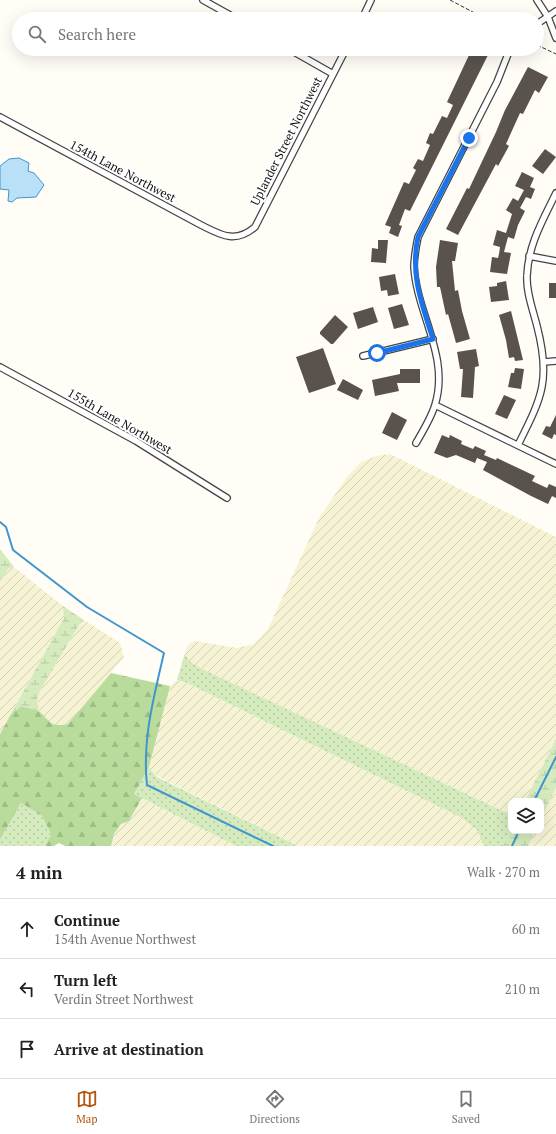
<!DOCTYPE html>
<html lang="en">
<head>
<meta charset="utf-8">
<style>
  body { margin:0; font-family:"PT Serif",serif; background:#f2f2f2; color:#222 }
  .controls { position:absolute; right:12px; bottom:12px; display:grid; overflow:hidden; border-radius:8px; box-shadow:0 4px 16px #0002 }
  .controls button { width:36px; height:36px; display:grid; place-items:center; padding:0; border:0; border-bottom:1px solid #e0e0e0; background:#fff; color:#222; font:20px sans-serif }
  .stop { position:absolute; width:12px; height:12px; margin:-9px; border:3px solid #1a73e8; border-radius:50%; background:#fff }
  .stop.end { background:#1a73e8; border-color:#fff; box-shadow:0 1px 4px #0008 }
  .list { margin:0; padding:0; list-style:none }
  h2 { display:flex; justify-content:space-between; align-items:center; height:52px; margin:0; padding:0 16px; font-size:17px }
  h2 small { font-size:13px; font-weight:400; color:#767676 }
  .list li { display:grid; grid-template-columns:26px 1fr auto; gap:12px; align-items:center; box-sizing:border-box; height:60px; padding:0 16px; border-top:1px solid #e0e0e0 }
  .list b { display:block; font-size:15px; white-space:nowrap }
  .list p { margin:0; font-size:13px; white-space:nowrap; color:#767676 }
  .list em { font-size:13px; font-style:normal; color:#767676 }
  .icon { flex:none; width:22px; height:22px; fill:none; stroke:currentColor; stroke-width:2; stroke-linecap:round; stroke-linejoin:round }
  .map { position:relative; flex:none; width:556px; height:846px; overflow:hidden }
  .search { position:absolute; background:#fff; box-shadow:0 4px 16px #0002; left:12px; right:12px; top:12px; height:44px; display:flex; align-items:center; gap:10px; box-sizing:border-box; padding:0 14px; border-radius:22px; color:#767676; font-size:15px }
  .sheet { height:232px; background:#fff }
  nav { display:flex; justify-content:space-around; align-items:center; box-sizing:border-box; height:56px; border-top:1px solid #e0e0e0; background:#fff; font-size:11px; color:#767676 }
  nav a { display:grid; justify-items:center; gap:2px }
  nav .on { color:#b45309 }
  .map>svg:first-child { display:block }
</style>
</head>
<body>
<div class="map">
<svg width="556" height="846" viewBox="0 0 556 846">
  <defs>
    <pattern id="farmland-furrows" width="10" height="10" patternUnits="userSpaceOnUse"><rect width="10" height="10" fill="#f6f3d4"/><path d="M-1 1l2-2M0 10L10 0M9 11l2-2" fill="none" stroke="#d2cfb5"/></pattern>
    <pattern id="grass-dots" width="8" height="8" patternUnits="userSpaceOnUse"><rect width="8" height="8" fill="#d5ebbd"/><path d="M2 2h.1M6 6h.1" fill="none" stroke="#b6c8a1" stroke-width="1.8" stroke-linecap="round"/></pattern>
    <pattern id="forest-firs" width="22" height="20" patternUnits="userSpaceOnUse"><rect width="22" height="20" fill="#b9dc9c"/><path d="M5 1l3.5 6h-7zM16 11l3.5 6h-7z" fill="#9ebc85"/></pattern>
    <pattern id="wetland-marsh" width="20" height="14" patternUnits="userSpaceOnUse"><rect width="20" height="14" fill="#d5ebbd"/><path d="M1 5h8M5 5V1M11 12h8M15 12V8" fill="none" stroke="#b6c8a1"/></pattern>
  </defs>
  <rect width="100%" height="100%" fill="#fffdf5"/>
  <!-- farmland -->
  <path fill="url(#farmland-furrows)" d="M390 454 556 537V739L525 801H511V815L197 667 189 661 185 653 187 646 194 641 237 648 254 644 268 629 319 518 347 477 361 462 376 456Z
    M14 567 63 606 65 611 64 618 0 734V582L9 568Z
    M84 620 120 643 124 657 72 720 68 724 58 725 51 724 39 711 37 700 40 691 79 625Z
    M177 680 185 682 462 818 477 830 484 846H298L157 776 149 767 170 686Z
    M556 788V846H528L535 831H541V819Z
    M142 798 236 846H111L114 834 121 824 129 821Z"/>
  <!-- grass -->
  <path fill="url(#grass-dots)" d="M185 653 189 661 198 667 511 815V830L503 846H484L477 830 462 818 185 682 177 680Z
    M149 767 157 777 298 846H236L142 798 134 794Z
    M21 803 42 816 51 834 45 846H0V840Z"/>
  <!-- forest -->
  <path fill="url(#forest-firs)" d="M111 673 170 686 149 767 134 794 142 798 129 821 121 824 114 834 111 846H65L59 843 54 846H45L51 834 42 816 21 803 0 840V734L11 714 21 706C27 708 36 709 40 712 52 723 50 727 68 724Z"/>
  <!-- wetland -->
  <path fill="url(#wetland-marsh)" d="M0 549 14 567 9 568 0 582Z
    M63 606 84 620 79 625 40 691 37 700 39 711 22 706 11 714 64 618Z
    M556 739V788L541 819V801H525Z
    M511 830V831H535L528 846H503Z"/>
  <!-- water -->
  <path fill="#b9e0f7" stroke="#3f96cf" d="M19 158 29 163 28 171 34 173 44 185 36 197 17 198 12 202 8 201 9 190 0 189V166L9 159Z"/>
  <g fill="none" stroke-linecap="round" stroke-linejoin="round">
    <!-- stream -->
    <path stroke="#3f96cf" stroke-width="2" d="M0 522 6 527 13 550 87 607 164 653C154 696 142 740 147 785L273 846
      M534 801 556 757
      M512 846 519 831"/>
  </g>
  <!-- building -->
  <path fill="#5a524d" d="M463 49H491L410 211 405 209 399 225 402 226 398 237 389 233 391 227 385 225 404 182 409 184 416 170 413 168 418 159 423 161 430 145 426 143 430 133 433 134 442 116 447 118 453 105 447 102 470 53Z
    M528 67 548 77 539 93 535 90 523 114 520 113 506 144 509 146 498 166 496 164 458 235 446 229 467 188 469 189 496 132 505 110Z
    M545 149 556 157 543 174 532 166Z
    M522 172 534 178 530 187 535 189 531 199 526 197 520 208 525 211 518 225 514 239 508 237 504 252 511 253 507 274 490 272 492 257 498 258 499 254 500 247 493 245 497 230 506 233 512 214 506 210 513 198 518 201 524 190 515 186Z
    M378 240H388L386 263 371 262 372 248 378 249Z
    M440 240 458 243 455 261H452L455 291 458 290 462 311 470 339 456 343 448 314 446 315 440 287H437L436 267Z
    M395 274 399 294 388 296 387 290 381 291 379 277Z
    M506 281 509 300 491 302 489 287 497 286V283Z
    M549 283H556V298H549Z
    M402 304 409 325 394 329 388 308Z
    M373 307 378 322 358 329 353 313Z
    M511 311 523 360 515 361 514 357 509 358 506 340 499 315Z
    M335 315 348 327 333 344H331L320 334V332Z
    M323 348 336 384 309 393 296 357Z
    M476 349 479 366 475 367 473 398 461 397 463 369H460L457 352Z
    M515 368 524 369 521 389 508 387 511 373H514Z
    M400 369H420V383H397L399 391 375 396 372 380 400 374Z
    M343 379 363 390 358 400 337 390Z
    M504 395 516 400 507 419 495 414Z
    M392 412 407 420 397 440 382 433Z
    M556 415V435L554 434 552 439 542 434 546 426 550 427Z
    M442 435 449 438 450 435 462 441 461 444 473 449 475 446 486 451 484 455 496 460 497 458 535 476 532 481 547 488 549 484 556 487V498L552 496 548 504 531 496 483 470 487 462 477 458 475 463 456 455 447 458 434 453Z"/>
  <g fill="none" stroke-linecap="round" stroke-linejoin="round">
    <!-- street casing -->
    <g stroke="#444" stroke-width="8">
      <path id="street" d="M203 0 237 19
        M537 0 548 17 556 38
        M362 19 371 0
        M537 24 556 11
        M289 49 333 74
        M0 117 201 225C221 235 235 244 255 227L346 49
        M529 256 556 261
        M363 356 433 339
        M544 362 556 361
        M0 367 136 441 227 498
        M435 405 556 464
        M416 443C423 431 431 418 435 405 450 357 417 314 414 267 414 257 416 247 418 237L497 82 510 49
        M518 445C542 397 551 380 537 326 533 310 526 292 527 276 528 245 543 220 556 193"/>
    </g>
    <!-- path -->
    <path stroke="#333" stroke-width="1" stroke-dasharray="4 2" stroke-linecap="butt" d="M450 0 486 19
      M537 45 556 54"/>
    <!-- street -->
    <use href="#street" stroke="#fff" stroke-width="5.5"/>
  </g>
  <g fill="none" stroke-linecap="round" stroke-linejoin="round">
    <!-- route -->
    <path stroke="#1a73e8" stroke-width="5" d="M377 353 433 339C422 304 410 275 418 237L469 138"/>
  </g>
  <g text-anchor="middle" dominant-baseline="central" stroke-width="4" stroke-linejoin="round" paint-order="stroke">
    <!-- street labels -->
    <g font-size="12" fill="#111" stroke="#fff">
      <text transform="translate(286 141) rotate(-63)">Uplander Street Northwest</text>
      <text transform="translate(123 171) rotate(28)">154th Lane Northwest</text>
      <text transform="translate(120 421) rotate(30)">155th Lane Northwest</text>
    </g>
  </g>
</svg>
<div class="controls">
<button><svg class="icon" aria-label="layers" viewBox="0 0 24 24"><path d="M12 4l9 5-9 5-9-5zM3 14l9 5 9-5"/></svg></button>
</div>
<div class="stop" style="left:377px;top:353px"></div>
<div class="stop end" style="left:469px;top:138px"></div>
<div class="search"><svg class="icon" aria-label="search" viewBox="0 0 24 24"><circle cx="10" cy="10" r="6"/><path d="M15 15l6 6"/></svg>Search here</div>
</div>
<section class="sheet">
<h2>4 min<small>Walk · 270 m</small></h2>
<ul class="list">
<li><svg class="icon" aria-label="ahead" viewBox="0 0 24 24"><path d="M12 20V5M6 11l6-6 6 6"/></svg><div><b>Continue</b><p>154th Avenue Northwest</p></div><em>60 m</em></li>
<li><svg class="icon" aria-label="left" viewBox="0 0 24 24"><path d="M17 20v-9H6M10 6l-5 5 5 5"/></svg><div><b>Turn left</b><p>Verdin Street Northwest</p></div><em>210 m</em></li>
<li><svg class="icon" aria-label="arrive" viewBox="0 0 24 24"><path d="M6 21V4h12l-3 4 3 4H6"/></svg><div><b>Arrive at destination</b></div></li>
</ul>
</section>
<nav>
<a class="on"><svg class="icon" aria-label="map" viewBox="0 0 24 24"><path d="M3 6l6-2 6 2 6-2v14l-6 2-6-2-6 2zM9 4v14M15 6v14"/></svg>Map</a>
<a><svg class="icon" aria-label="directions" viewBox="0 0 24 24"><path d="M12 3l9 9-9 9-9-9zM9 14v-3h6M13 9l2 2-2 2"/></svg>Directions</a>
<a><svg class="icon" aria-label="saved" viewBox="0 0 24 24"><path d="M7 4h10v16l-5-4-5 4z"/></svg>Saved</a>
</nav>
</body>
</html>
